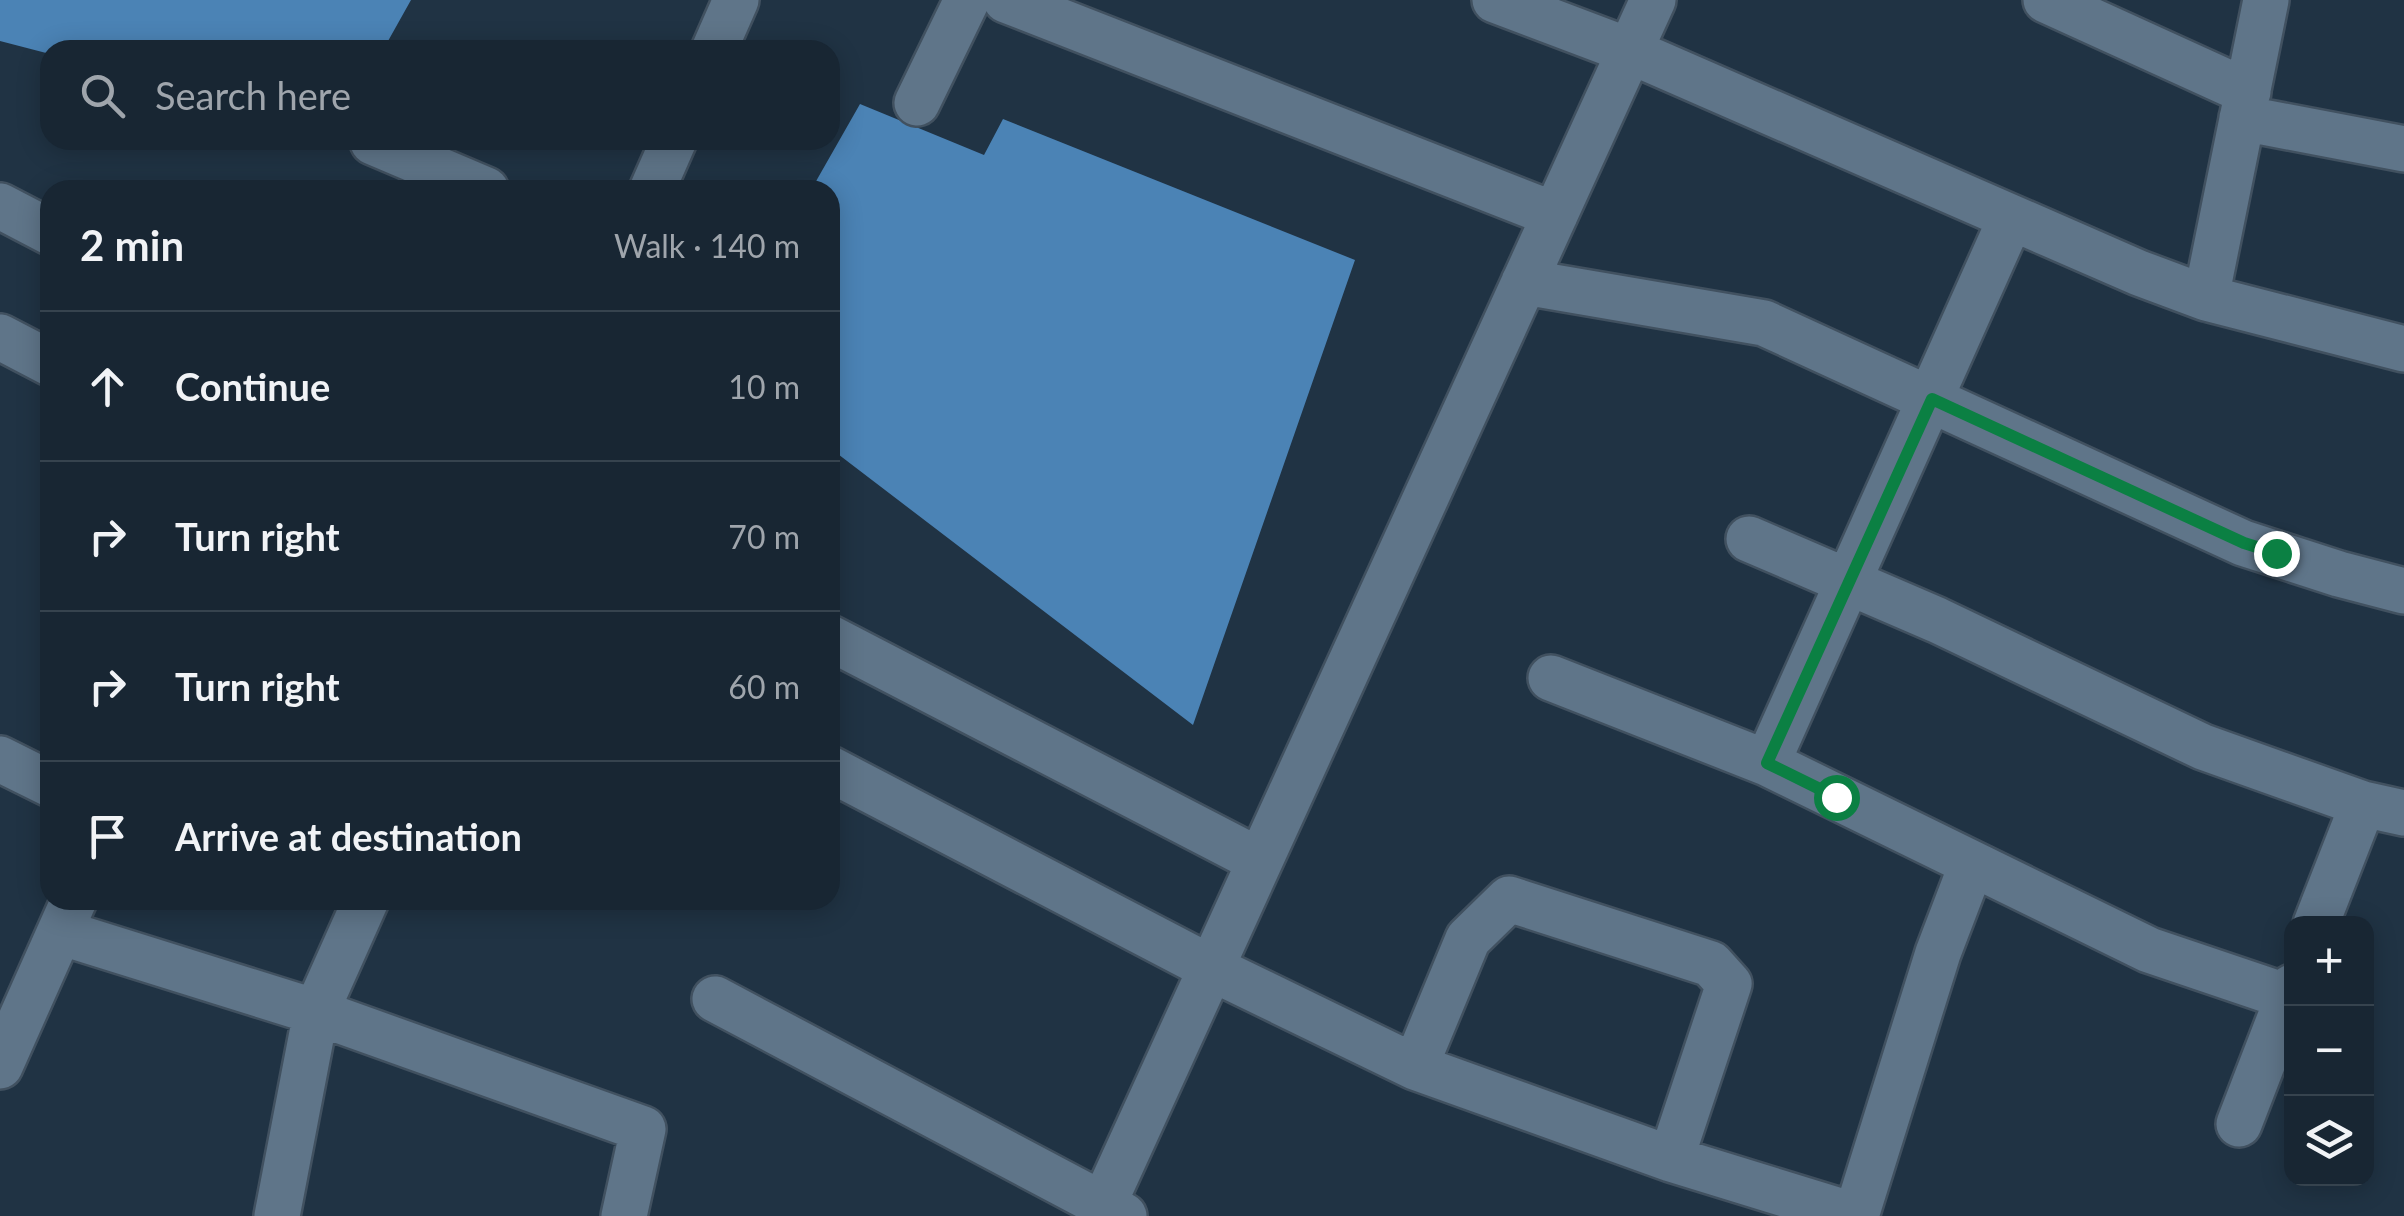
<!DOCTYPE html>
<html lang="en">
<head>
<meta charset="utf-8">
<style>
  body { margin:0; font-family:Lato,sans-serif; background:#212e3b; color:#f1f3f6 }
  .controls { position:absolute; right:30px; bottom:30px; display:grid; overflow:hidden; border-radius:20px; box-shadow:0 5px 25px #0003 }
  .controls button { width:90px; height:90px; display:grid; place-items:center; padding:0; border:0; border-bottom:2px solid #36434e; background:#182633; color:#f1f3f6; font:50px sans-serif }
  .stop { position:absolute; width:30px; height:30px; margin:-22px; border:8px solid #0b8043; border-radius:50%; background:#fff }
  .stop.end { background:#0b8043; border-color:#fff; box-shadow:0 2px 10px #0008 }
  .list { margin:0; padding:0; list-style:none }
  h2 { display:flex; justify-content:space-between; align-items:center; height:130px; margin:0; padding:0 40px; font-size:42px }
  h2 small { font-size:32px; font-weight:400; color:#9fa5ac }
  .list li { display:grid; grid-template-columns:65px 1fr auto; gap:30px; align-items:center; box-sizing:border-box; height:150px; padding:0 40px; border-top:2px solid #36434e }
  .list b { display:block; font-size:38px; white-space:nowrap }
  .list em { font-size:32px; font-style:normal; color:#9fa5ac }
  .icon { flex:none; width:55px; height:55px; fill:none; stroke:currentColor; stroke-width:2; stroke-linecap:round; stroke-linejoin:round }
  .map { position:relative; flex:none; width:2404px; height:1216px; overflow:hidden }
  .search { position:absolute; background:#182633; box-shadow:0 5px 25px #0003; left:40px; top:40px; width:800px; height:110px; display:flex; align-items:center; gap:25px; box-sizing:border-box; padding:0 35px; border-radius:30px; color:#9fa5ac; font-size:38px }
  .panel { position:absolute; background:#182633; box-shadow:0 5px 25px #0003; left:40px; top:180px; width:800px; height:730px; border-radius:30px }
  .map>svg:first-child { display:block }
</style>
</head>
<body>
<div class="map">
<svg width="2404" height="1216" viewBox="0 0 2404 1216">
  <rect width="100%" height="100%" fill="#203344"/>
  <!-- water -->
  <path fill="#4b83b5" d="M0 0H411L383 50H50V54L0 41Z
    M860 104 984 155 1003 119 1355 260 1193 725 830 448V190H811Z"/>
  <g fill="none" stroke-linecap="round" stroke-linejoin="round">
    <!-- minor casing -->
    <g stroke="#415160" stroke-width="50">
      <path id="minor" d="M1006 0 1555 215
        M1495 0 1630 51 2139 273 2206 298 2266 0
        M2046 0 2248 92
        M714 50 736 0
        M917 103 967 0
        M2242 118 2404 149
        M373 142 486 190
        M652 190 674 140
        M0 206 50 232
        M1524 282 1764 323 2243 543 2339 574 2404 591
        M2206 298 2404 349
        M0 337 50 363
        M1749 539 1937 620 2203 747 2363 804 2404 813
        M830 638 1260 861
        M1551 678 1767 763 2149 950 2288 997
        M0 759 50 784
        M1767 763 2011 218
        M830 769 1211 968 1415 1067 1671 1159 1856 1216
        M2316 924 2363 804
        M60 932 316 1012 643 1129 624 1216
        M715 999 1124 1216
        M0 1066 74 900
        M1415 1067 1468 939 1509 899 1711 964 1729 984 1671 1159
        M2239 1124 2292 987
        M1103 1205 1653 0
        M277 1216 316 1012 366 900
        M1856 1216 1938 953 1972 864"/>
    </g>
    <!-- minor -->
    <use href="#minor" stroke="#5f7589" stroke-width="45"/>
  </g>
  <g fill="none" stroke-linecap="round" stroke-linejoin="round">
    <!-- route -->
    <path stroke="#0b8043" stroke-width="12" d="M1836 797 1767 763 1932 399 2244 543 2276 553"/>
  </g>
</svg>
<div class="controls">
<button>+</button>
<button>−</button>
<button><svg class="icon" aria-label="layers" viewBox="0 0 24 24"><path d="M12 4l9 5-9 5-9-5zM3 14l9 5 9-5"/></svg></button>
</div>
<div class="stop" style="left:1836px;top:797px"></div>
<div class="stop end" style="left:2276px;top:553px"></div>
<div class="search"><svg class="icon" aria-label="search" viewBox="0 0 24 24"><circle cx="10" cy="10" r="6"/><path d="M15 15l6 6"/></svg>Search here</div>
<section class="panel">
<h2>2 min<small>Walk · 140 m</small></h2>
<ul class="list">
<li><svg class="icon" aria-label="ahead" viewBox="0 0 24 24"><path d="M12 20V5M6 11l6-6 6 6"/></svg><div><b>Continue</b></div><em>10 m</em></li>
<li><svg class="icon" aria-label="right" viewBox="0 0 24 24"><path d="M7 20v-9h11M14 6l5 5-5 5"/></svg><div><b>Turn right</b></div><em>70 m</em></li>
<li><svg class="icon" aria-label="right" viewBox="0 0 24 24"><path d="M7 20v-9h11M14 6l5 5-5 5"/></svg><div><b>Turn right</b></div><em>60 m</em></li>
<li><svg class="icon" aria-label="arrive" viewBox="0 0 24 24"><path d="M6 21V4h12l-3 4 3 4H6"/></svg><div><b>Arrive at destination</b></div></li>
</ul>
</section>
</div>
</body>
</html>
